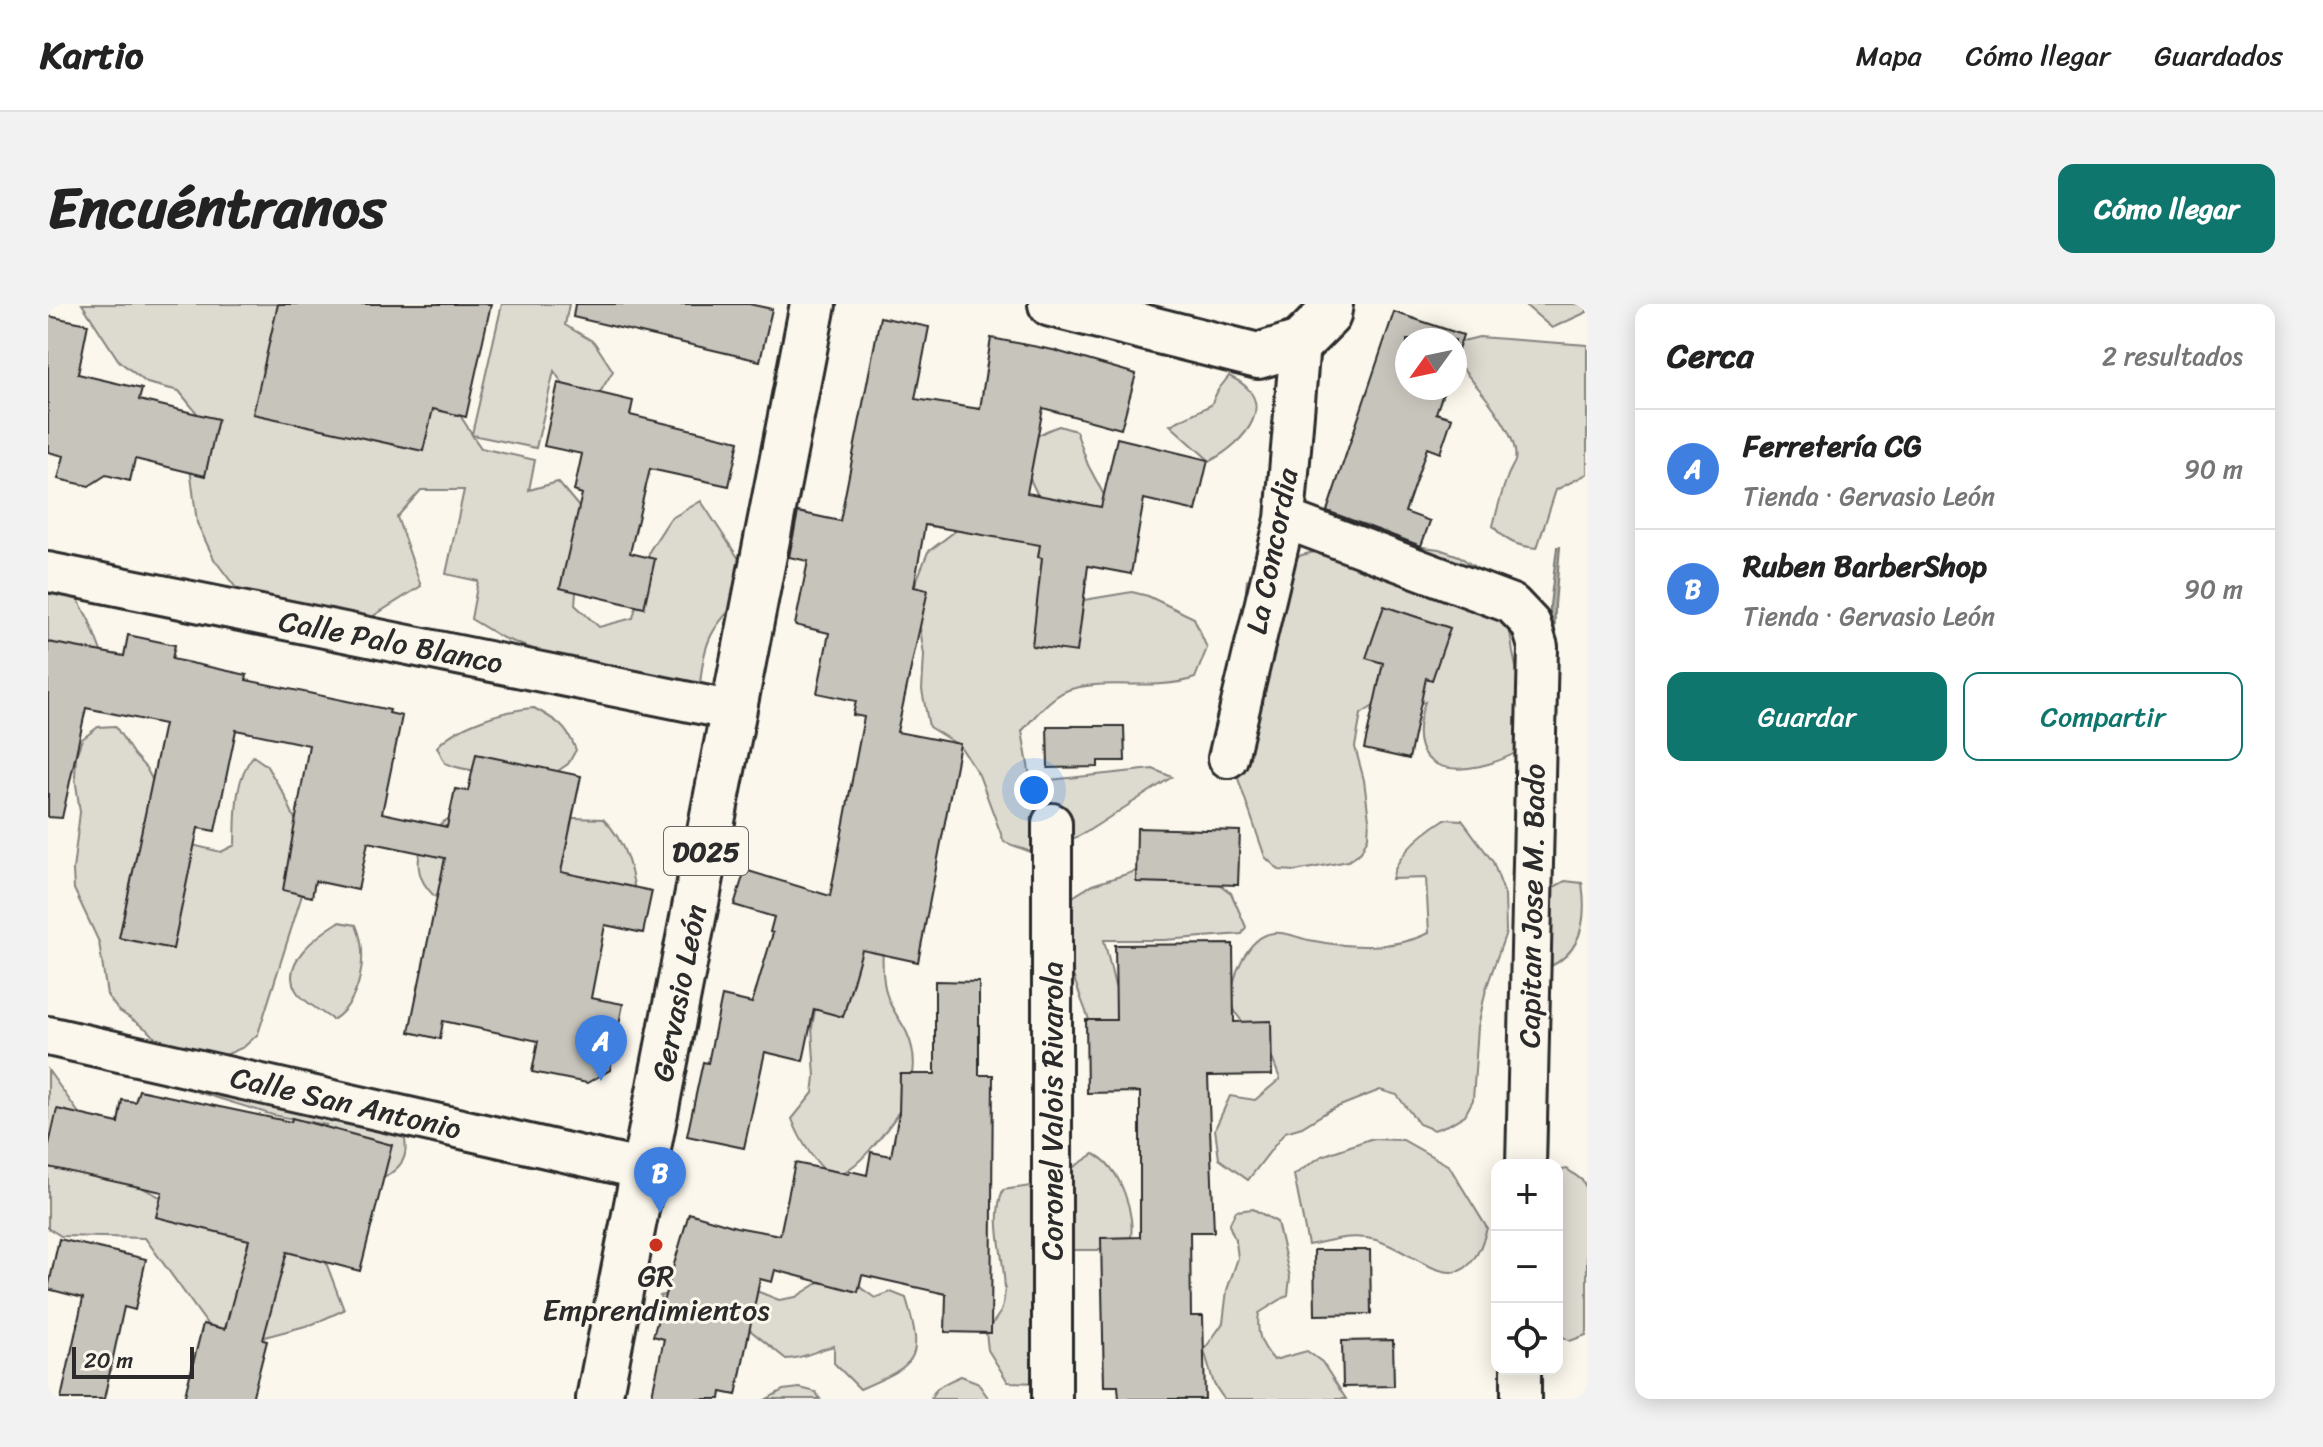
<!DOCTYPE html>
<html lang="es">
<head>
<meta charset="utf-8">
<style>
  body { margin:0; font-family:Sriracha,sans-serif; background:#f2f2f2; color:#222 }
  .controls { position:absolute; right:24px; bottom:24px; display:grid; overflow:hidden; border-radius:16px; box-shadow:0 4px 20px #0003 }
  .controls button { width:72px; height:72px; display:grid; place-items:center; padding:0; border:0; border-bottom:2px solid #e0e0e0; background:#fff; color:#222; font:40px sans-serif }
  .compass { position:absolute; left:1347px; top:24px; width:72px; height:72px; border-radius:50%; background:#fff; box-shadow:0 4px 20px #0003; rotate:237deg }
  .scale { position:absolute; left:24px; bottom:20px; width:122px; box-sizing:border-box; padding-left:8px; border:4px solid #2b2b2b; border-top:0; font-size:22px; line-height:28px; white-space:nowrap; color:#2b2b2b; -webkit-text-stroke:6px #fbf7ec; paint-order:stroke }
  .you { position:absolute; left:986px; top:486px; width:28px; height:28px; margin:-20px; border:6px solid #fff; border-radius:50%; background:#1a73e8; box-shadow:0 0 0 12px #1a73e833 }
  .badge { display:grid; place-items:center; width:52px; height:52px; border-radius:50%; background:#0f766e; color:#fff; font-size:26px; font-weight:700 }
  .pin { position:absolute; translate:-50% -66px; filter:drop-shadow(0 2px 4px #0008) }
  .pin::after { content:''; position:absolute; top:42px; width:28px; height:24px; background:inherit; clip-path:polygon(0 0,100% 0,50% 100%) }
  .list { margin:0; padding:0; list-style:none }
  h2 { display:flex; justify-content:space-between; align-items:center; height:104px; margin:0; padding:0 32px; font-size:34px }
  h2 small { font-size:26px; font-weight:400; color:#767676 }
  .list li { display:grid; grid-template-columns:52px 1fr auto; gap:24px; align-items:center; box-sizing:border-box; height:120px; padding:0 32px; border-top:2px solid #e0e0e0 }
  .list b { display:block; font-size:30px; white-space:nowrap }
  .list p { margin:0; font-size:26px; white-space:nowrap; color:#767676 }
  .list em { font-size:26px; font-style:normal; color:#767676 }
  .actions { display:flex; gap:16px; padding:24px 32px }
  .actions a { flex:1; padding:18px 0; border:2px solid #0f766e; border-radius:16px; text-align:center; font-size:28px; color:#0f766e }
  .actions .main { background:#0f766e; color:#fff }
  .icon { flex:none; width:44px; height:44px; fill:none; stroke:currentColor; stroke-width:2; stroke-linecap:round; stroke-linejoin:round }
  .map { position:relative; flex:none; width:1539px; height:1095px; overflow:hidden; border-radius:16px }
  header { display:flex; align-items:center; gap:48px; box-sizing:border-box; height:112px; padding:0 40px; background:#fff; border-bottom:2px solid #e0e0e0 }
  header strong { font-size:38px }
  nav { display:flex; gap:44px; margin-inline-start:auto; font-size:28px }
  .intro { display:flex; align-items:center; justify-content:space-between; box-sizing:border-box; height:192px; padding:0 48px }
  h1 { margin:0; font-size:56px }
  .button { padding:20px 36px; border-radius:16px; background:#0f766e; color:#fff; font-size:28px; font-weight:700 }
  main { display:flex; gap:48px; padding:0 48px }
  aside { flex:1; background:#fff; border-radius:16px; box-shadow:0 4px 20px #0003 }
  .map>svg:first-child { display:block }
</style>
</head>
<body>
<header>
<strong>Kartio</strong>
<nav><a>Mapa</a><a>Cómo llegar</a><a>Guardados</a></nav>
</header>
<div class="intro"><h1>Encuéntranos</h1><a class="button">Cómo llegar</a></div>
<main>
<div class="map">
<svg width="1539" height="1095" viewBox="0 0 1539 1095">
  <rect width="100%" height="100%" fill="#fbf7ec"/>
  <filter id="ink" filterUnits="userSpaceOnUse"><feTurbulence type="fractalNoise" baseFrequency=".0125" numOctaves="2"/><feDisplacementMap in="SourceGraphic" scale="16" xChannelSelector="R" yChannelSelector="G"/><feConvolveMatrix kernelMatrix="1 2 1 2 8 2 1 2 1" color-interpolation-filters="sRGB"/></filter>
  <g filter="url(#ink)">
    <!-- green -->
    <path fill="#dddad0" stroke="#84827e" stroke-width="2" d="M34 0H260L397 88 424 130 454 0H521L517 21 546 38 565 67 549 93 516 82 506 67 488 144 424 131 433 144 487 156 481 186 510 178 531 203 532 236 527 301 551 323 585 314 602 246 622 215 653 197 691 255 696 291C664 324 656 334 652 381L554 383 488 346 455 334 423 315 430 277 398 270 416 186H373L349 213 373 282 314 319 210 313 166 255 149 219 140 148 152 113 131 87 99 79 71 57Z
      M1476 0H1539V8L1504 24Z
      M1431 33 1539 41V170L1508 186 1489 244C1469 242 1458 238 1445 222 1449 206 1453 190 1459 174 1461 168 1465 162 1467 157 1473 129 1423 76 1407 56V39Z
      M1181 72C1234 96 1197 139 1162 157L1122 121 1163 101 1170 86Z
      M1011 122 1028 127 1040 161 1057 193V210L994 200 970 150C982 135 993 128 1011 122Z
      M942 214 1032 256 1037 289 1008 294 1036 296 1084 288 1100 292 1146 314 1159 344 1147 374C1108 387 1067 375 1027 384 1006 388 988 411 974 427L983 478 1105 465 1124 473 1037 529 991 551 956 538 931 471 912 442 881 423 874 386 876 351 866 283 880 248 910 225Z
      M1317 240H1351L1391 245 1411 252 1428 264 1442 279 1460 312 1465 349 1479 415 1471 447C1421 475 1349 477 1377 398L1344 407 1327 401 1313 410 1307 443 1316 476 1321 515 1320 533 1313 548 1300 557 1248 567 1231 566 1217 553 1185 460 1201 315 1197 297 1199 276C1240 250 1270 246 1317 240Z
      M25 286 41 316 54 350 0 343V290Z
      M486 404C508 416 519 422 528 446L520 460 504 471C471 467 426 472 397 459L389 443C408 421 457 406 486 404Z
      M67 422 86 451 98 464 140 540 173 548 187 541C188 510 186 476 205 452L218 461 237 492 258 541 259 575 210 730 196 743 138 768 101 727 70 706 59 691 51 638 26 585 25 566 32 508 27 473 28 452 34 435 50 423Z
      M410 510 555 515C579 537 586 573 589 604L399 601C354 575 366 529 410 510Z
      M1397 515 1414 516 1445 558 1457 591 1458 628 1438 685 1430 723 1425 796 1417 811 1402 820 1386 826 1371 820 1349 791 1332 786 1282 806 1254 823 1237 828 1200 876 1171 855 1167 825 1182 792 1207 796 1232 775 1215 730C1199 722 1186 715 1184 696 1182 674 1200 632 1225 629 1237 627 1250 634 1261 636 1300 644 1346 646 1381 629L1378 574 1344 575C1349 549 1375 529 1397 515Z
      M1152 566 1183 589 1198 623 1194 630 1116 636H1056L1067 682 1072 689 1138 715 1043 721C1031 688 1007 632 1015 599L1044 581 1088 567Z
      M1517 577 1534 579C1539 612 1536 646 1503 662L1489 651 1502 585Z
      M291 618 308 621C321 652 313 697 285 716 274 708 256 698 249 688 230 659 270 631 291 618Z
      M771 637 835 643C834 660 834 681 841 697 846 709 854 718 859 729 876 767 859 801 835 830 820 849 808 864 785 874 766 858 753 839 744 815L765 789 767 773 764 723 770 689Z
      M0 766 78 875 110 892 258 906 296 1006 265 1020 194 1039 162 1024 97 934 13 932 0 924Z
      M155 773 352 817C367 858 352 864 320 884L256 850 278 821 225 811 146 787Z
      M1322 835 1355 836 1401 862 1439 924C1417 1007 1374 950 1328 936 1305 929 1282 937 1260 941L1246 871 1274 852Z
      M1046 850C1072 862 1089 912 1082 938L1056 946H1023L1020 939 1018 868Z
      M1519 865 1535 877 1539 886V1027L1538 1031 1522 1037 1509 1029V867Z
      M989 881C996 908 1034 1029 1022 1049 1015 1060 1000 1070 991 1079L960 1078 940 1046 938 1028C943 1021 949 1014 953 1007 966 973 939 924 955 886Z
      M1205 905 1229 918 1242 973 1240 991 1211 1009C1208 1030 1213 1041 1226 1056L1259 1047 1274 1058 1298 1095H1176L1166 1080 1156 1046 1175 1019 1179 986 1190 954 1188 938 1181 921 1188 907Z
      M792 965 808 967 813 984 827 994 843 988 858 994C877 1057 869 1060 812 1085L786 1059V1042C768 1046 756 1055 738 1055L698 1023 617 1008 612 992 647 982H696L731 996 748 993Z
      M913 1072 929 1078 941 1095H883C886 1082 902 1077 913 1072Z
      M752 1084 768 1088 772 1095H719L735 1086Z"/>
    <!-- water -->
    <path fill="#b1afa7" stroke="#7b7a75" stroke-width="2" d="M1509 243H1512L1507 301 1499 861H1495L1502 301Z"/>
    <!-- building -->
    <path fill="#c7c4bc" stroke="#2b2b2b" stroke-width="2" d="M230 0H443L418 113 385 105 375 147 205 110Z
      M527 0H701L724 5 712 57 525 13Z
      M1346 8 1415 31 1407 55V36H1359V84H1397L1388 109 1404 114 1392 149 1379 144 1357 208 1382 217 1373 242 1279 207Z
      M0 12 40 20 30 70 94 85 91 96 170 115 157 172 87 155 82 177 58 171 41 182 10 175 16 152 0 148Z
      M832 13 881 23 867 95 932 105 943 34 1005 46 1088 70 1073 125 995 104 979 189 1053 203 1069 134 1160 156 1148 207 1096 195 1083 270 1040 262 1029 348 984 342 994 254 990 253 992 241 877 221 866 283 880 286 849 428 912 440 870 658 814 646 795 713 766 705 755 757 717 748 696 844 639 832 655 758 660 759 674 692 704 699 725 629 722 628 726 613 686 601 697 566 782 592 816 413 805 411 808 397 769 389 781 329 747 321 760 257 741 253 750 208 792 217Z
      M510 79 585 97 582 111 691 137 681 182 602 165 582 249 607 255 596 304 512 284 534 190 526 187 534 150 496 142Z
      M1336 302 1402 324 1384 376 1378 374 1361 455 1316 445 1335 359 1318 354Z
      M80 331 127 341 124 355 199 371 198 376 342 406 341 409 354 412 334 509 399 523 407 485 420 487 428 450 533 472 513 568 604 587 595 629 557 621 543 694 575 700 562 766 539 779 484 768 490 737 395 717 392 735 361 728 397 554 320 538 310 586 267 577 264 593 235 586 261 441 188 426 167 527 150 524 125 645 71 634 116 420 38 404 14 514 0 513V338L76 352Z
      M999 422H1076L1077 457H1050V463L1000 464Z
      M1089 524 1192 527 1190 581 1088 578Z
      M1185 640 1186 718 1223 717 1224 771 1160 772 1166 928H1142L1143 1012H1155L1157 1095H1071L1070 1082H1056L1053 934 1092 933V788L1039 789 1038 716H1068L1067 641Z
      M887 677 931 678V771H945L943 1029 897 1028 898 990 814 971 810 988 727 966 724 978 712 975 688 1091 673 1088 672 1095H603L616 1035 605 1032 641 909 688 923 732 931 747 859 801 870 802 867 819 871 823 848 843 852 851 809 852 770H887Z
      M91 786 243 818 244 814 344 841 312 967 239 948 215 1036 219 1037 204 1095H136L155 1020 177 1025 201 936 108 913 114 888 0 863V845L9 805 70 819 74 796 87 798Z
      M11 935 98 955 87 1006 76 1003 56 1095H13L35 994 0 985Z
      M1266 946H1322L1323 1010 1267 1011Z
      M1345 1036 1346 1082 1295 1083 1294 1037Z"/>
    <g fill="none" stroke-linecap="round" stroke-linejoin="round">
      <!-- street casing -->
      <g stroke="#2b2b2b" stroke-width="44">
        <path id="street" d="M1237 215 1464 300 1483 320 1490 343 1478 861
          M0 268 686 407
          M1180 454 1237 215 1252 39
          M1004 519V1095
          M0 732 596 866
          M1473 1095V1065"/>
      </g>
      <!-- primary casing -->
      <g stroke="#2b2b2b" stroke-width="50">
        <path id="primary" d="M1003 0 1210 52 1252 39 1280 11 1282 0
          M551 1095 765 0"/>
      </g>
      <!-- street -->
      <use href="#street" stroke="#fbf7ec" stroke-width="38"/>
      <!-- primary -->
      <use href="#primary" stroke="#fbf7ec" stroke-width="44"/>
    </g>
  </g>
  <!-- markers -->
  <circle fill="#c8321e" stroke="#fbf7ec" stroke-width="3" cx="608" cy="941" r="8"/>
  <g text-anchor="middle" dominant-baseline="central" stroke-width="6" stroke-linejoin="round" paint-order="stroke">
    <!-- shield labels -->
    <rect fill="#fbf7ec" stroke="#696865" stroke-width="2" x="616" y="523" width="84" height="48" rx="6"/>
    <g font-size="28" font-weight="bold" fill="#2b2b2b">
      <text x="658" y="547">D025</text>
    </g>
    <!-- street labels -->
    <g font-size="30" fill="#2b2b2b" stroke="#fbf7ec">
      <text transform="translate(1224 247) rotate(-79)">La Concordia</text>
      <text transform="translate(343 338) rotate(11)">Calle Palo Blanco</text>
      <text transform="translate(1484 602) rotate(-89)">Capitan Jose M. Bado</text>
      <text transform="translate(631 689) rotate(-79)">Gervasio León</text>
      <text transform="translate(298 799) rotate(13)">Calle San Antonio</text>
      <text transform="translate(1004 807) rotate(-90)">Coronel Valois Rivarola</text>
    </g>
    <!-- poi labels -->
    <g font-size="30" fill="#2b2b2b" stroke="#fbf7ec">
      <text x="608" y="972">GR<tspan x="608" dy="34">Emprendimientos</tspan></text>
    </g>
  </g>
</svg>
<div class="controls">
<button>+</button>
<button>−</button>
<button><svg class="icon" aria-label="locate" viewBox="0 0 24 24"><circle cx="12" cy="12" r="6"/><path d="M12 2v4M12 18v4M2 12h4M18 12h4"/></svg></button>
</div>
<svg class="compass" viewBox="-18 -18 36 36"><path d="M0-13l5 13h-10z" fill="#e53935"/><path d="M0 13l5-13h-10z" fill="#767676"/></svg>
<div class="scale">20 m</div>
<div class="you"></div>
<div class="pin badge" style="left:553px;top:777px;background:#3f7fe0">A</div>
<div class="pin badge" style="left:612px;top:909px;background:#3f7fe0">B</div>
</div>
<aside>
<h2>Cerca<small>2 resultados</small></h2>
<ul class="list">
<li><span class="badge" style="background:#3f7fe0">A</span><div><b>Ferretería CG</b><p>Tienda · Gervasio León</p></div><em>90 m</em></li>
<li><span class="badge" style="background:#3f7fe0">B</span><div><b>Ruben BarberShop</b><p>Tienda · Gervasio León</p></div><em>90 m</em></li>
</ul>
<div class="actions"><a class="main">Guardar</a><a>Compartir</a></div>
</aside>
</main>
</body>
</html>
